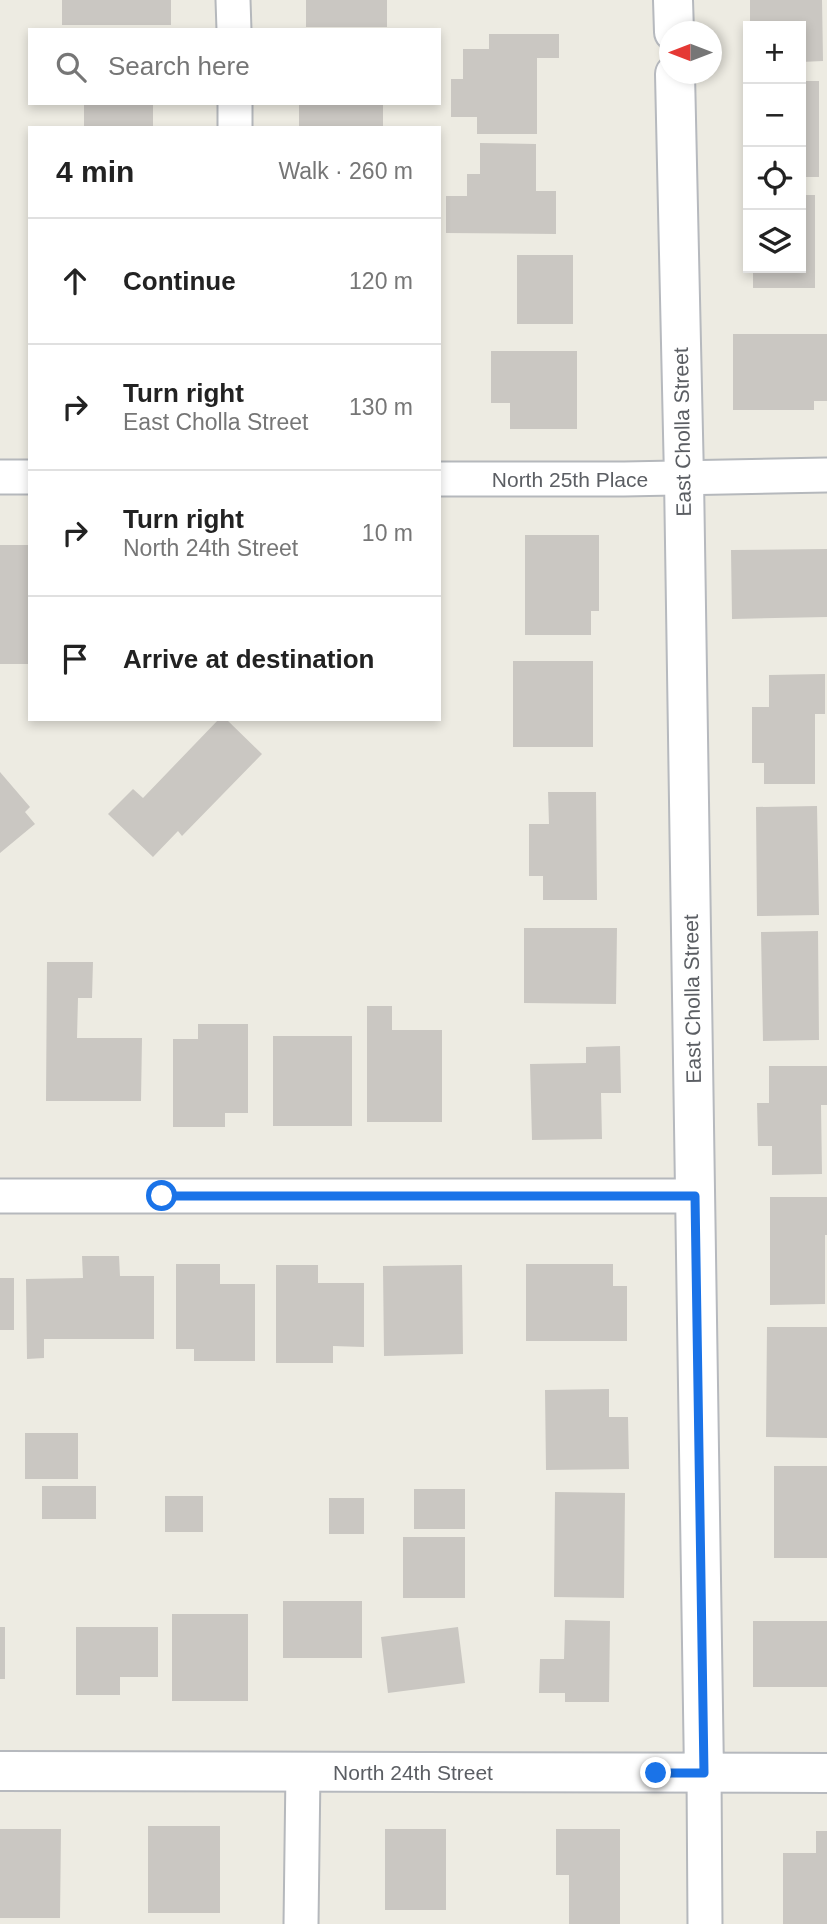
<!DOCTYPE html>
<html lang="en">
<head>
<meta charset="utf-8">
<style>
  body { margin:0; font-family:Helvetica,sans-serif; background:#f2f2f2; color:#222 }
  .controls { position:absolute; right:21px; top:21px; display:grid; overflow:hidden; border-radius:0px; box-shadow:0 4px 10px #0003 }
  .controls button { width:63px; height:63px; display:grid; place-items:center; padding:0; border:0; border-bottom:2px solid #e0e0e0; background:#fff; color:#222; font:35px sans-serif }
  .compass { position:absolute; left:659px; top:21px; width:63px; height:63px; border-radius:50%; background:#fff; box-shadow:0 4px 10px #0003; rotate:270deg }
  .stop { position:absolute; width:21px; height:21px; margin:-16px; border:5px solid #1a73e8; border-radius:50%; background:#fff }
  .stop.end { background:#1a73e8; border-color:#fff; box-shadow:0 2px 7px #0008 }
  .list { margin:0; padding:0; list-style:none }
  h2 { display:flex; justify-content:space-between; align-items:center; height:91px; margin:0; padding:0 28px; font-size:30px }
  h2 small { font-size:23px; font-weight:400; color:#767676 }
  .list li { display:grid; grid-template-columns:46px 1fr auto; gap:21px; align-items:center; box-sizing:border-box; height:126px; padding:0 28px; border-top:2px solid #e0e0e0 }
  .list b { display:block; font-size:26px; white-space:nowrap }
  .list p { margin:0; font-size:23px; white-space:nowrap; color:#767676 }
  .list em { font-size:23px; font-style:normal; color:#767676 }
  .icon { flex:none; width:38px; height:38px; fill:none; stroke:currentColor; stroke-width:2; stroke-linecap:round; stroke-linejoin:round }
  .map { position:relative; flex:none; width:827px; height:1924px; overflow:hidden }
  .search { position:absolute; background:#fff; box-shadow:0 4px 10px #0003; left:28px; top:28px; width:413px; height:77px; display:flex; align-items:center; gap:18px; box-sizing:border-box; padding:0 24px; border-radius:0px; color:#767676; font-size:26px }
  .panel { position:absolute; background:#fff; box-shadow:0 4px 10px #0003; left:28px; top:126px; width:413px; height:595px; border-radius:0px }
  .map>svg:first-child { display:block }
</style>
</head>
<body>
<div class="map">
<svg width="827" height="1924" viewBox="0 0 827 1924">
  <rect width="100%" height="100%" fill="#edebe2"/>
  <!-- building -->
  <path fill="#cac7c2" d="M62 0H171V25H62Z
    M306 0H387V27H306Z
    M750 0H822L823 61 801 62V26H750Z
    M489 34H559V58H537V134H477V117H451V79H463V49H489Z
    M801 81H819V177H801Z
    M84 103H153V128H84Z
    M299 103H383V128H299Z
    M480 143 536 144V191H556V234L446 233V196H467V174H480Z
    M801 195H815V288H753V268H801Z
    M517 255H573V324H517Z
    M733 334H827V401H814V410H733Z
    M491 351H577V429H510V403H491Z
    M525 535H599V611H591V635H525Z
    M0 545H30V664H0Z
    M827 549V617L732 619 731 550Z
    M513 661H593V747H513Z
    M825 674V714H815V784H764V763H752V707H769V675Z
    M219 719H226L262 754 182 836 178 831 153 857 108 814 133 789 143 798Z
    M0 772 30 807 25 812 35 824 0 853Z
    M548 792H596L597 900H543V876H529V824H549Z
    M817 806 819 915 757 916 756 807Z
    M524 928H617L616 1004 524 1003Z
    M818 931 819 1040 763 1041 761 932Z
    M47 962H93L92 998H78L77 1038H142L141 1101H46Z
    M367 1006H392V1030H442V1122H367Z
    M198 1024H248V1113H225V1127H173V1039H198Z
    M273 1036H352V1126H273Z
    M620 1046 621 1093H601L602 1139 532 1140 530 1064 586 1063V1047Z
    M769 1066H827V1105H821L822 1174 772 1175V1146H758L757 1103H769Z
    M770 1197H827V1235H825V1304L770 1305Z
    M82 1256H119L120 1276H154V1339H44V1358L27 1359 26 1279 83 1278Z
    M176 1264H220V1284H255V1361H194V1349H176Z
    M526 1264H613V1286H627V1341H526Z
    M276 1265H318V1283H364V1347L333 1346V1363H276Z
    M462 1265 463 1354 384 1356 383 1266Z
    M0 1278H14V1330H0Z
    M767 1327H827V1438L766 1437Z
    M609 1389V1417H628L629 1469 546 1470 545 1390Z
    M25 1433H78V1479H25Z
    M774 1466H827V1558H774Z
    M42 1486H96V1519H42Z
    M414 1489H465V1529H414Z
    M555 1492 625 1493 624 1598 554 1597Z
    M165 1496H203V1532H165Z
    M329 1498H364V1534H329Z
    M403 1537H465V1598H403Z
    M283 1601H362V1658H283Z
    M172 1614H248V1701H172Z
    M565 1620 610 1621 609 1702H565V1693H539L540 1659H564Z
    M753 1621H827V1687H753Z
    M0 1627H5V1679H0Z
    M76 1627H158V1677H120V1695H76Z
    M458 1627 465 1683 388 1693 381 1637Z
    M148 1826H220V1913H148Z
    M0 1829H61L60 1918H0Z
    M385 1829H446V1910H385Z
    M556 1829H620V1924H569V1875H556Z
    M816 1831H827V1924H783V1853H816Z"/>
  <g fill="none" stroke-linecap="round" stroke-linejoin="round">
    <!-- street casing -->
    <g stroke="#b5b8bc" stroke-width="37">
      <path id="street" d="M233 0 234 30
        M235 103V128
        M0 477H30
        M439 479H624L827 475
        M0 1196H695
        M704 1773 705 1924
        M301 1924 303 1771"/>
    </g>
    <!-- secondary casing -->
    <g stroke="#b6b9be" stroke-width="42">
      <path id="secondary" d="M673 0 674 32
        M675 74 684 478 704 1773
        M0 1771 827 1773"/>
    </g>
    <!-- street -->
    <use href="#street" stroke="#fff" stroke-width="33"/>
    <!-- secondary -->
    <use href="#secondary" stroke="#fff" stroke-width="38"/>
  </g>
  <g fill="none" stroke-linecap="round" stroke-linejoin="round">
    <!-- route -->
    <path stroke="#1a73e8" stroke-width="9" d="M162 1196H695L704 1773H656"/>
  </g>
  <g text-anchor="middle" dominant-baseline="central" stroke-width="5" stroke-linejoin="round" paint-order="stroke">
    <!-- street labels -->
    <g font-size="21" fill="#5b5e63" stroke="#fff">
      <text transform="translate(682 432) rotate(-91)">East Cholla Street</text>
      <text x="570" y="479">North 25th Place</text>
      <text transform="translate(692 999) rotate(-91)">East Cholla Street</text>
      <text x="413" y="1772">North 24th Street</text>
    </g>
  </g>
</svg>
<div class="controls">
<button>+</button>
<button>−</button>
<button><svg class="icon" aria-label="locate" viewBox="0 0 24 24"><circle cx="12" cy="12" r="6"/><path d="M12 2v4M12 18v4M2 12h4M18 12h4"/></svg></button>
<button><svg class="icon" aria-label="layers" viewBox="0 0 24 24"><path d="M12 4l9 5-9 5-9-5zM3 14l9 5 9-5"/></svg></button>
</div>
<svg class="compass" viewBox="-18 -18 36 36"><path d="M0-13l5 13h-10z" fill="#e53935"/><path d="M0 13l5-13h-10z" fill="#767676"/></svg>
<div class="stop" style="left:162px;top:1196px"></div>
<div class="stop end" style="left:656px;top:1773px"></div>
<div class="search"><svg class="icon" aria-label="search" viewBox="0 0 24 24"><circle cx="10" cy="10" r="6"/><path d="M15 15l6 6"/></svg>Search here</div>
<section class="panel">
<h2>4 min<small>Walk · 260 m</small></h2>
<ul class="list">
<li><svg class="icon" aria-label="ahead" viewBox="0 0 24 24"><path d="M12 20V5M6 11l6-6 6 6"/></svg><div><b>Continue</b></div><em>120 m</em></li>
<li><svg class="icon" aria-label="right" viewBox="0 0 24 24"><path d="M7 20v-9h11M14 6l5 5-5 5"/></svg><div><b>Turn right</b><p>East Cholla Street</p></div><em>130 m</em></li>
<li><svg class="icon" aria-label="right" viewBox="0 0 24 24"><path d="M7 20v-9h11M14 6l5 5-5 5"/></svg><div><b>Turn right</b><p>North 24th Street</p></div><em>10 m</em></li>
<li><svg class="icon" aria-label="arrive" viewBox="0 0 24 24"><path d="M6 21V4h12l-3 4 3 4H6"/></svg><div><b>Arrive at destination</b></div></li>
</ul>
</section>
</div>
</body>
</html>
